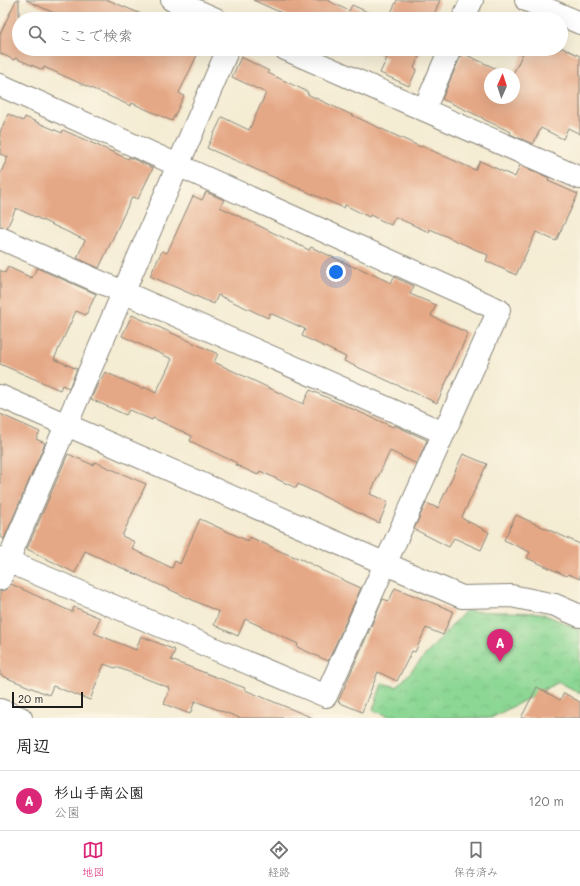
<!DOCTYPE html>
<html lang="ja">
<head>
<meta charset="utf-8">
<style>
  body { margin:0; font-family:Mali,"Klee One",sans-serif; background:#f6f6f6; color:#222 }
  .compass { position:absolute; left:484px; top:68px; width:36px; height:36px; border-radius:50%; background:#fff; box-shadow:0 4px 16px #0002; rotate:3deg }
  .scale { position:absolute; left:12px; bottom:10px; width:71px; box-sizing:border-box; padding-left:4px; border:2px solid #1c1c1c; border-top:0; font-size:11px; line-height:14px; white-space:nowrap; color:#1c1c1c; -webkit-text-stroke:3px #fcf5e5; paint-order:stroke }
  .you { position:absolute; left:336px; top:272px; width:14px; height:14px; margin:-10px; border:3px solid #fff; border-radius:50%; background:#1a73e8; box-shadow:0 0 0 6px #1a73e833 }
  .badge { display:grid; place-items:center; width:26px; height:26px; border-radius:50%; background:#db2777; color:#fff; font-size:13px; font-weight:700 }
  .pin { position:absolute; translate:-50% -33px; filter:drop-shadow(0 1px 2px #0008) }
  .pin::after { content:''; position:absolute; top:21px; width:14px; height:12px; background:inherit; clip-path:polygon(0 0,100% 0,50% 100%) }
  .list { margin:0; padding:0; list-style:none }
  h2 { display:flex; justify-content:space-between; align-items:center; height:52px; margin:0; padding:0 16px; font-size:17px }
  h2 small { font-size:13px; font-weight:400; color:#767676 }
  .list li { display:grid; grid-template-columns:26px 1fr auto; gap:12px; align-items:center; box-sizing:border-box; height:60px; padding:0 16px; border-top:1px solid #e0e0e0 }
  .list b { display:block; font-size:15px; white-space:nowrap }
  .list p { margin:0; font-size:13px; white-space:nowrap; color:#767676 }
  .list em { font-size:13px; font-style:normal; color:#767676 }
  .icon { flex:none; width:22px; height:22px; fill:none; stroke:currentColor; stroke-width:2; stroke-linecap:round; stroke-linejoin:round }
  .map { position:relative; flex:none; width:580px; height:718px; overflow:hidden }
  .search { position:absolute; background:#fff; box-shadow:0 4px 16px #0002; left:12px; right:12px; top:12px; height:44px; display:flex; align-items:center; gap:10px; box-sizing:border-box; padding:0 14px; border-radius:22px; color:#767676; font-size:15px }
  .sheet { height:112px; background:#fff }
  nav { display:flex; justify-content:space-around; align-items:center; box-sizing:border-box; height:56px; border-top:1px solid #e0e0e0; background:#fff; font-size:11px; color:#767676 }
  nav a { display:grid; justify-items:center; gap:2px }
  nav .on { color:#db2777 }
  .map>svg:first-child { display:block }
</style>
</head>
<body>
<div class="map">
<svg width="580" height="718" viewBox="0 0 580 718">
  <defs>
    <pattern id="park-crowns" width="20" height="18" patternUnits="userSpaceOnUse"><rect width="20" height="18" fill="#8cd794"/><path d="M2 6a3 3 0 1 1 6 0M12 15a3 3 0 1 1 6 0" fill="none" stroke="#78b87f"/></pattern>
  </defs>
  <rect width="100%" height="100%" fill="#fcf5e5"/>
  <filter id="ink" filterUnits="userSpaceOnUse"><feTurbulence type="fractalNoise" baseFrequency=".025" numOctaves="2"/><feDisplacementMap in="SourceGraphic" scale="8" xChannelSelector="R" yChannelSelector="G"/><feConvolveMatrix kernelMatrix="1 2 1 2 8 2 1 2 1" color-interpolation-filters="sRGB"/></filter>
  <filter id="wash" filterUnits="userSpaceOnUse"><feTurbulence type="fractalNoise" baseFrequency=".012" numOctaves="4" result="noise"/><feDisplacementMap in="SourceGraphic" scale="16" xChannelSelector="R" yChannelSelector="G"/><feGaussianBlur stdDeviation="0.9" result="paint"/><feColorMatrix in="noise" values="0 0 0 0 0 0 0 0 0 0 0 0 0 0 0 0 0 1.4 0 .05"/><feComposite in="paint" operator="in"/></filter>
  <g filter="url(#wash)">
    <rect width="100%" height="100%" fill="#f4ecd3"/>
    <!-- park -->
    <path fill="url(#park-crowns)" stroke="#547a58" d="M465 611 541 613 580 630V693L559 682 491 718H394L373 710 382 683 397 687Z"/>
    <g id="blocks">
      <!-- building -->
      <path fill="#e5a886" d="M16 0H19V49H200L179 93 184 96 172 121 132 103 131 106 44 67 43 70 15 58 14 60 0 53V34Z
        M26 0H108L153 19H67Z
        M253 0H327L349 11 352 5 383 19H295Z
        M397 0H440L432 19H388Z
        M561 47 580 56V134L568 128 563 139 541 128 533 144 510 134 511 132 483 119V118L442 99 462 53 508 74H490V98H514L513 74 525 49H561Z
        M369 49H422L414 68 417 69 409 86 380 73 387 58Z
        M241 57 269 71 268 73 308 92 307 94 386 131 421 147 422 146 475 170 480 161 515 177 520 165 549 178 548 181 578 194 556 241 536 232 516 275 486 261 488 255 430 229 429 232 395 217 391 225 370 215 369 217 345 205 344 208 207 148 222 117 249 130 266 93 232 77Z
        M8 114 23 121 25 117 62 133 63 130 128 159 129 157 153 168 138 199 132 197 99 268 77 258 85 240 16 208 7 228 0 226V174L8 157 0 154V132Z
        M206 192 224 200 220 207 309 250 311 247 356 268 357 267 391 283 394 277 414 286 410 294 436 305 431 316 468 333 437 403 344 361 346 357 302 336 305 329 270 313 268 318 218 295 214 304 150 276 162 251 167 253 193 196 202 200Z
        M8 267 32 278 37 268 96 294 86 315 76 311 54 359 77 369 69 388 62 385 60 390 0 364V270L5 273Z
        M132 315 218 354 214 362 303 404 310 390 393 427 394 425 427 440 417 464 390 451 370 494 388 502 379 523 298 484 296 488 260 471 258 475 236 465 237 463 190 441 192 436 153 418 152 420 129 410 126 415 91 399 100 379 101 380 105 372 143 389 144 387 156 393 172 359 122 336Z
        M0 414 40 432 36 439 45 443 4 539 0 537Z
        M68 454 93 465 95 462 146 484 122 536 135 542 132 549 172 568 175 561 180 564 200 519 248 541 250 537 282 552 303 560 321 569V570L361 588 328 661 297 647 298 644 245 619 238 636 214 625 219 612 85 551 75 573 27 549Z
        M463 454 487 464 462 517 463 519 489 532 481 550 454 538 449 547 414 529 426 503 438 508Z
        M516 515 580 544V579L568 574 567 576 527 558 530 552 504 540Z
        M11 584 72 612 74 607 100 618 94 633 136 650 141 636 175 650 171 660 245 688V690L313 718H240L195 701 190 714 164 704 170 688 116 667 115 668 104 664 90 700 53 686 49 695 0 675V591L7 589Z
        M395 588 453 611 443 635 426 628 415 652 412 651 397 681 378 672 362 712 338 702 383 599 389 601Z
        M537 687 560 700 564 693 580 702V718H521Z"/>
    </g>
  </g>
  <g filter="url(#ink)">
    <use href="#blocks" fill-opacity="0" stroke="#888478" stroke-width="1"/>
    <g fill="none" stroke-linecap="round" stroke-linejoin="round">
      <!-- minor casing -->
      <g stroke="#888478" stroke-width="24">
        <path id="minor" d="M172 0 216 19
          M526 0 580 23
          M463 19 472 0
          M285 49 580 178
          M0 85 499 310 326 696 0 558
          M424 110 450 49
          M0 238 444 433
          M0 396 462 597 511 596 555 605 580 616
          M0 579 228 49
          M0 710 21 718"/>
      </g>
      <!-- minor -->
      <use href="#minor" stroke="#fff" stroke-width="22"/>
    </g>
  </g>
</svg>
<svg class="compass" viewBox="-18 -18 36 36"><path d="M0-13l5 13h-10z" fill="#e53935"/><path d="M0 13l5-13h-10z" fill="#767676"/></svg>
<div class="scale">20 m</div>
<div class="you"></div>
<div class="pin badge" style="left:500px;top:662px">A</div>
<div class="search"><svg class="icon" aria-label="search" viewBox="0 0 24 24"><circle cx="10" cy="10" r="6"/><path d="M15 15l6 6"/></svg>ここで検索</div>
</div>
<section class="sheet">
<h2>周辺<small></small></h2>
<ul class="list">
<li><span class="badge">A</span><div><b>杉山手南公園</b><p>公園</p></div><em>120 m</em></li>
</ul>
</section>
<nav>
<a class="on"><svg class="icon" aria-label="map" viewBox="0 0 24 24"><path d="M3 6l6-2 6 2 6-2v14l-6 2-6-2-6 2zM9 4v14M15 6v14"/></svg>地図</a>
<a><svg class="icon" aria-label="directions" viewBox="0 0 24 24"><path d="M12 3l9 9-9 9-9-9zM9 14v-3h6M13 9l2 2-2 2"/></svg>経路</a>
<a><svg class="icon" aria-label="saved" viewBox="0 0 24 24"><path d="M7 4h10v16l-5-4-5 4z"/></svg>保存済み</a>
</nav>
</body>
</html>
